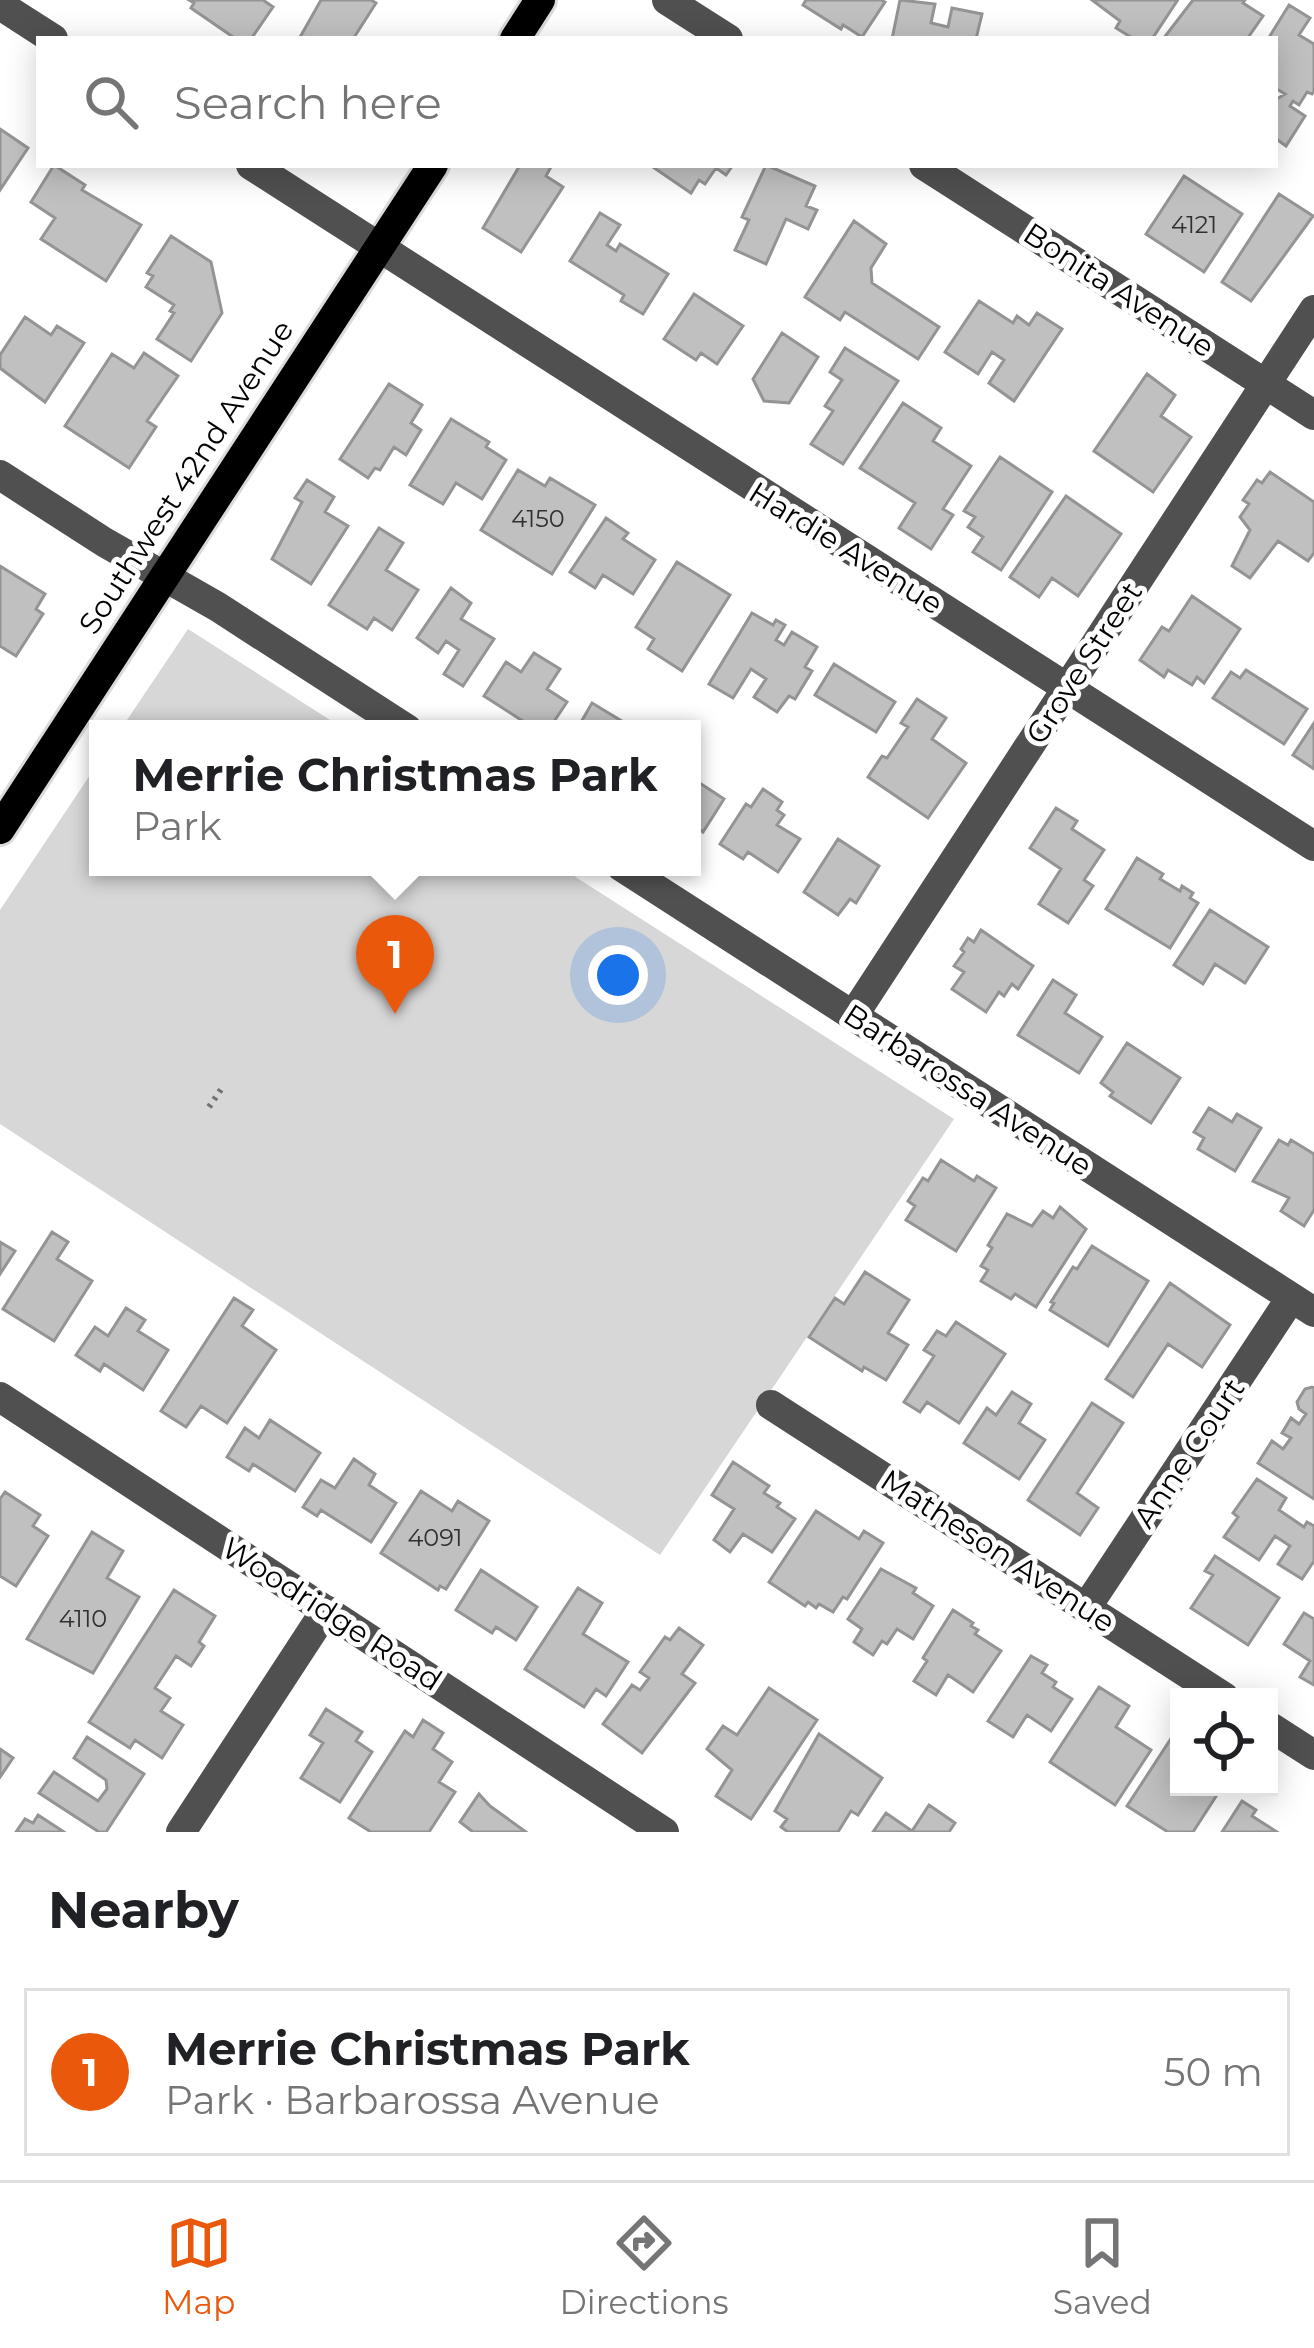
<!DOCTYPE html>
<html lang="en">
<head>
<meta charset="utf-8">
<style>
  body { margin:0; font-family:Montserrat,sans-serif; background:#f2f2f2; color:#202124 }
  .controls { position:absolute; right:36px; bottom:36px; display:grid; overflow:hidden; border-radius:0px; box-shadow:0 6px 30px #0003 }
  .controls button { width:108px; height:108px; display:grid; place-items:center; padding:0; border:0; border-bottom:3px solid #e0e0e0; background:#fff; color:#202124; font:60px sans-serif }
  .you { position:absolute; left:618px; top:975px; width:42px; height:42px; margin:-30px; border:9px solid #fff; border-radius:50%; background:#1a73e8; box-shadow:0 0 0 18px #1a73e833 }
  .badge { display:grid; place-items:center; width:78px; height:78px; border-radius:50%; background:#ea580c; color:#fff; font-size:39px; font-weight:700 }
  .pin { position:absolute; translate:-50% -99px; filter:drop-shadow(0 3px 6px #0008) }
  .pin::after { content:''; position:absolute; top:63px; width:42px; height:36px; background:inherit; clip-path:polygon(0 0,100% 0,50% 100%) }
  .popup { position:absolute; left:89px; top:720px; width:612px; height:156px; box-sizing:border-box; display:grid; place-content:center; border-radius:0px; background:#fff; filter:drop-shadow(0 3px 9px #0005); font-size:39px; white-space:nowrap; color:#757577 }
  .popup b { font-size:45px; color:#202124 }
  .popup::after { content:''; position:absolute; left:50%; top:100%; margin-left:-24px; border:24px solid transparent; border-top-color:#fff }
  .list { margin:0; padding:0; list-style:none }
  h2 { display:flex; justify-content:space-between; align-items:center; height:156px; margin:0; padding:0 48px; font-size:51px }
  h2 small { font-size:39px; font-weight:400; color:#757577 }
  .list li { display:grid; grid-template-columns:78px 1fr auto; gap:36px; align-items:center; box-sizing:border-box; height:168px; margin:0 24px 24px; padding:0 24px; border:3px solid #e0e0e0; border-radius:0px }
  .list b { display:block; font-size:45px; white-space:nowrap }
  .list p { margin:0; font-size:39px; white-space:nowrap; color:#757577 }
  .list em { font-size:39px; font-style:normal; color:#757577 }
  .icon { flex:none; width:66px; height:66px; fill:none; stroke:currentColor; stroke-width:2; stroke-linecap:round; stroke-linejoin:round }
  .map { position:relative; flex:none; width:1314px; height:1832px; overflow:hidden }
  .search { position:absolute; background:#fff; box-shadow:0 6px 30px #0003; left:36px; right:36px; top:36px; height:132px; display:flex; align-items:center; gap:30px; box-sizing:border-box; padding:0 42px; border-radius:0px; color:#757577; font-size:45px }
  .sheet { height:348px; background:#fff }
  nav { display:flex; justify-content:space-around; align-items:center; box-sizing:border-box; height:168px; border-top:3px solid #e0e0e0; background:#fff; font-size:33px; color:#757577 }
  nav a { display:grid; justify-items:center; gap:6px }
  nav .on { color:#ea580c }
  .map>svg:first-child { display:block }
</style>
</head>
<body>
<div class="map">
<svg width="1314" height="1832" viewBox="0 0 1314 1832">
  <rect width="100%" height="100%" fill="#fff"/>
  <!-- green -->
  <path fill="#d7d7d7" d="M188 629 344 729H121Z
    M98 763V867H560L954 1119 660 1555 0 1124V910Z"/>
  <!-- building -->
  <path fill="#c0c0c0" stroke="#949494" stroke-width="3" d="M189 0H263L273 7 251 39H236L191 8 194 3Z
    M321 0H371L376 3 353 39H299Z
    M806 0H881L885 2 862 37 843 25 841 29 803 5Z
    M900 0 935 4 931 23 948 27 952 8 982 14 976 39H892Z
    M1092 0H1174L1177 1 1152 39H1134L1116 28 1120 21Z
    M1193 0H1245L1243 3 1263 16 1247 39H1163Z
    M1289 5 1310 18 1299 35 1314 44V91L1312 94 1307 92 1299 105 1293 101 1290 106 1305 116 1286 146 1275 138V100L1285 94 1275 88V39H1268Z
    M0 129 28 148 0 190Z
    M54 165 85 185 82 190 141 225 106 281 41 239 55 218 31 202Z
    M520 165H552L546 176 563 187 521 252 483 228Z
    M650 165H733L726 175 716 168 705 184 699 180 691 193Z
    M766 165 815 186 806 206 817 210 808 229 786 219 766 264 735 250 749 220 742 217Z
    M1184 176 1242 214 1204 272 1146 234Z
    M1279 194 1313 216 1251 301 1222 282Z
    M600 213 620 225 607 245 616 251 620 244 668 274 643 314 621 301 624 295 570 261Z
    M854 221 886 244 871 268 872 283 939 327 918 359 845 312 840 320 805 297Z
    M171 236 211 262 222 313 191 361 157 339 174 313 170 311 174 305 146 287 153 276 147 273Z
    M694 294 743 326 717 364 701 353 696 360 664 339Z
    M979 301 1013 323 1017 316 1029 325 1037 313 1062 329 1014 401 989 383 1004 360 992 352 978 374 945 352Z
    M25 317 51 335 57 326 84 343 45 402 0 368V355Z
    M782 333 818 357 789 403 764 401 753 379Z
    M845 348 898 381 843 464 811 444 833 411 825 406 842 380 830 372Z
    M144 353 178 376 147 421 156 427 129 468 65 426 112 354 134 368Z
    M1147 374 1175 395 1161 416 1191 437 1153 492 1094 451Z
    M389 384 422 405 411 423 421 430 406 455 394 447 380 470 375 468 368 478 340 459Z
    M903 403 941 428 933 441 971 466 943 509 953 515 931 549 899 528 915 503 860 468Z
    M451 419 489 442 486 447 506 460 482 499 456 483 443 504 410 485Z
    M1000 457 1052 492 1001 570 973 552 983 537 968 527 975 517 964 511Z
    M518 470 545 486 550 478 595 505 552 574 481 530Z
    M1270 472 1314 502V553L1308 561 1278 541 1250 578 1232 566 1250 530 1240 517 1249 504 1243 500 1257 480 1262 483Z
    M307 480 334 497 325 512 348 526 311 584 272 559 302 502 295 498Z
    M1066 496 1121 534 1078 596 1052 578 1039 597 1010 577Z
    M606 518 628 533 623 539 655 560 633 594 603 575 595 588 570 572Z
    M379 528 403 543 386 570 418 590 392 630 374 618 367 629 329 605Z
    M677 562 730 595 682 671 648 649 654 639 636 627Z
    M0 566 45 594 36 609 43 614 16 656 0 646Z
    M451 588 471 603 461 619 494 639 463 686 444 674 459 650 446 641 438 653 417 638Z
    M1192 596 1240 629 1204 683 1197 677 1192 685 1168 670 1164 677 1140 660 1162 627 1169 631Z
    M752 613 773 625 776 620 785 625 776 640 784 645 792 632 817 647 805 667 812 671 795 699 789 696 777 712 754 697 766 679 751 669 733 698 709 684Z
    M534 653 560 669 547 689 567 702 549 729H535L484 696 506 662 521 672Z
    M834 664 895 702 876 732 815 695Z
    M1246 670 1307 709 1284 744 1213 698 1231 672 1240 678Z
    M917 699 946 718 932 739 966 763 928 818 868 777 882 756 887 758 908 727 901 723Z
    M592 703 635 729H577Z
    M1314 723V769L1293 755Z
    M692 778 724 799 703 832 692 824Z
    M763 789 782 802 777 810 784 815 777 825 800 839 778 872 748 852 743 859 720 844 746 804 751 807Z
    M1056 808 1077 821 1072 829 1104 850 1084 880 1093 886 1068 923 1039 904 1061 869 1030 848Z
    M838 839 879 866 856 903 850 899 838 915 804 892Z
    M1137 858 1163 874 1160 879 1180 891 1182 886 1193 893 1190 898 1198 903 1170 948 1106 909Z
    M1210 910 1268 947 1245 983 1215 964 1203 984 1174 965Z
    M981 930 1033 966 1018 989 1012 984 1004 996 999 992 986 1012 952 989 964 972 954 966 964 952 961 949 968 938 974 942Z
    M1053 980 1076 995 1065 1013 1102 1037 1079 1073 1018 1035Z
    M1127 1043 1180 1078 1151 1123 1110 1096 1113 1092 1101 1083Z
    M1209 1108 1232 1122 1237 1114 1261 1128 1235 1171 1198 1149 1204 1138 1194 1132Z
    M1279 1140 1288 1145 1291 1140 1314 1154V1210L1304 1226 1281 1211 1289 1198 1253 1181Z
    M941 1160 974 1181 977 1176 996 1188 956 1251 906 1220 915 1206 908 1201 923 1178 928 1181Z
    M1060 1207 1086 1229 1036 1307 1015 1294 1011 1299 981 1281 988 1270 981 1266 992 1248 988 1245 1007 1214 1032 1226 1043 1211 1053 1218Z
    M52 1232 68 1242 57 1259 92 1281 54 1341 3 1309Z
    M0 1242 15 1251 0 1274Z
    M1092 1246 1148 1281 1108 1346 1050 1310 1054 1303 1051 1302 1073 1267 1077 1269Z
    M865 1272 909 1300 888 1333 908 1345 886 1380 864 1367 862 1371 809 1337 835 1298 844 1304Z
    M1170 1283 1230 1325 1202 1367 1168 1344 1133 1397 1106 1379Z
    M234 1298 253 1310 242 1326 276 1350 227 1423 201 1406 186 1427 161 1411Z
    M126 1308 145 1320 138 1331 168 1350 143 1390 104 1364 100 1371 76 1355 95 1327 108 1336Z
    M956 1322 1005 1354 959 1423 927 1402 920 1412 904 1402 934 1356 924 1350 937 1331 946 1336Z
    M1312 1387 1314 1388V1499L1258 1463 1272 1441 1283 1449 1291 1438 1282 1433 1291 1418 1299 1424 1306 1414 1299 1409 1297 1402 1305 1389Z
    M1012 1392 1031 1404 1019 1423 1045 1440 1019 1479 964 1443 987 1408 996 1415Z
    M1092 1403 1123 1423 1077 1493 1098 1508 1080 1535 1028 1500Z
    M270 1420 320 1453 295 1491 253 1464 249 1471 227 1457 245 1428 259 1438Z
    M354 1459 375 1474 369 1485 396 1503 371 1542 321 1510 317 1516 303 1507 321 1480 335 1488Z
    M733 1462 769 1486 764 1493 780 1503 777 1507 795 1519 772 1552 743 1534 730 1552 714 1540 734 1509 712 1495Z
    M1257 1479 1286 1498 1279 1510 1304 1527 1307 1522 1314 1526V1561L1302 1579 1278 1564 1290 1546 1275 1536 1259 1560 1224 1537 1238 1517 1233 1513Z
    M421 1491 452 1511 458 1501 489 1521 446 1589 440 1586 438 1590 381 1553Z
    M5 1492 40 1515 33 1526 48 1536 16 1586 0 1576V1499Z
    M816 1511 859 1539 864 1531 883 1543 847 1599 843 1597 833 1612 819 1604 816 1608 808 1602 805 1606 769 1582Z
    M92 1532 123 1551 107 1578 139 1597 93 1673 27 1639Z
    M1215 1556 1279 1598 1248 1645 1191 1608 1213 1575 1205 1571Z
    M881 1569 916 1588 913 1593 933 1606 913 1639 897 1629 887 1644 882 1641 873 1655 854 1642 862 1629 848 1619Z
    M481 1570 537 1607 516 1640 496 1627 492 1633 456 1610Z
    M578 1588 602 1603 583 1634 628 1662 606 1696 596 1689 584 1707 525 1669Z
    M174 1590 215 1616 199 1642 204 1646 191 1666 176 1656 155 1688 170 1698 161 1711 183 1725 162 1758 135 1740 130 1748 89 1722Z
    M953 1610 973 1623 971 1626 978 1630 975 1634 1001 1651 973 1692 948 1675 936 1695 914 1681 927 1661 923 1658Z
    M1304 1613 1314 1619V1685L1300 1677 1310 1661 1284 1644Z
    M679 1628 703 1645 682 1674 695 1683 642 1753 603 1724 632 1685 640 1690 649 1678 640 1672 665 1637 670 1640Z
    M1031 1656 1047 1665 1042 1673 1056 1682 1053 1687 1072 1699 1051 1731 1027 1715 1013 1737 988 1721Z
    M1099 1687 1129 1706 1116 1727 1151 1750 1115 1805 1050 1762Z
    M769 1688 817 1720 751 1819 716 1796 732 1770 707 1749 723 1726 737 1735Z
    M326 1709 362 1732 356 1741 372 1752 340 1802 301 1778 323 1743 310 1735Z
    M423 1720 443 1733 433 1749 452 1762 439 1782 455 1792 429 1832H371L349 1818 405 1731 413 1737Z
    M819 1734 882 1778 858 1815 851 1811 838 1832H788L781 1827 787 1819 775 1811Z
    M1174 1734 1179 1738V1787H1222L1193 1832H1168L1127 1806Z
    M87 1737 144 1774 106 1832H99L39 1793 54 1772 98 1801 107 1789 106 1780 74 1758Z
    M0 1749 13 1758 0 1777Z
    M479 1794 490 1806 526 1832H473L460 1822Z
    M1242 1801 1256 1810 1252 1816 1277 1832H1222Z
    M929 1805 955 1823 949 1832H873L886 1813 912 1831Z
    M38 1815 64 1832H16L25 1819 33 1823Z"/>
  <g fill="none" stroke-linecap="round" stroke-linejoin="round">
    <!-- major casing -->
    <g stroke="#dbdbdb" stroke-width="36">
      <path id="major" d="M515 39 540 0
        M0 829 433 165"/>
    </g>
    <!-- path -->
    <path stroke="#727272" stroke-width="6" stroke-dasharray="3 6" stroke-linecap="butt" d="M209 1107 222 1088"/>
    <!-- minor -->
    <path stroke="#505050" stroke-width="30" d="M667 0 728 39
      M0 5 53 39
      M251 165 1314 846
      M924 165 1314 415
      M0 475 104 542 218 607 407 729
      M622 867 1314 1312
      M853 1016 1314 310
      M0 1397 664 1832
      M771 1405 1224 1697
      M1086 1608 1291 1298
      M1269 1726 1314 1755
      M181 1832 326 1610"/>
    <!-- major -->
    <use href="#major" stroke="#000" stroke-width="30"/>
  </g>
  <g text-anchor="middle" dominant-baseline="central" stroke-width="10" stroke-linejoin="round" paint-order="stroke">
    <!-- number labels -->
    <g font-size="24" fill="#303030">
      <text x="1194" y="224">4121</text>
      <text x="538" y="518">4150</text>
      <text x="435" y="1537">4091</text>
      <text x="83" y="1618">4110</text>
    </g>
    <!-- street labels -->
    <g font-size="30" fill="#000" stroke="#fff">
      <text transform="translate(1119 290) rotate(33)">Bonita Avenue</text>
      <text transform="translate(186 477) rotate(-57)">Southwest 42nd Avenue</text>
      <text transform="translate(846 548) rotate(32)">Hardie Avenue</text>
      <text transform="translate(1084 663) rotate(-57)">Grove Street</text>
      <text transform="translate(968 1090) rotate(33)">Barbarossa Avenue</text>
      <text transform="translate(1189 1453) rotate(-56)">Anne Court</text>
      <text transform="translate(998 1551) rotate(33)">Matheson Avenue</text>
      <text transform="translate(332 1614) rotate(33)">Woodridge Road</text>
    </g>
  </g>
</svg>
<div class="controls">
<button><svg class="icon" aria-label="locate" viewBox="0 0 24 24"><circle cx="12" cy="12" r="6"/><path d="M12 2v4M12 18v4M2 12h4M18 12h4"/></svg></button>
</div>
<div class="you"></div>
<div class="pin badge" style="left:395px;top:1014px">1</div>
<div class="popup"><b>Merrie Christmas Park</b>Park</div>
<div class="search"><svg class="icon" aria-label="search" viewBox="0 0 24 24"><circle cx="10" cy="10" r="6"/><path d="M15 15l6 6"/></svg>Search here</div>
</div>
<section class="sheet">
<h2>Nearby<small></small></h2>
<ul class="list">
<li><span class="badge">1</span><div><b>Merrie Christmas Park</b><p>Park · Barbarossa Avenue</p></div><em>50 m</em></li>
</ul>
</section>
<nav>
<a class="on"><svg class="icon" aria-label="map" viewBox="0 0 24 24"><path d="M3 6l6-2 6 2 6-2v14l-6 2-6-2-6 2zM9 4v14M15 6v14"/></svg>Map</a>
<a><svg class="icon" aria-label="directions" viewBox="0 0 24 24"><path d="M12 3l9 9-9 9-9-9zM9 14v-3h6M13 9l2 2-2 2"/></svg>Directions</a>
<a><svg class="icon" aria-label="saved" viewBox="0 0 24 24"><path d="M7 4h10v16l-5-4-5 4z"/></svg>Saved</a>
</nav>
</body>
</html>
